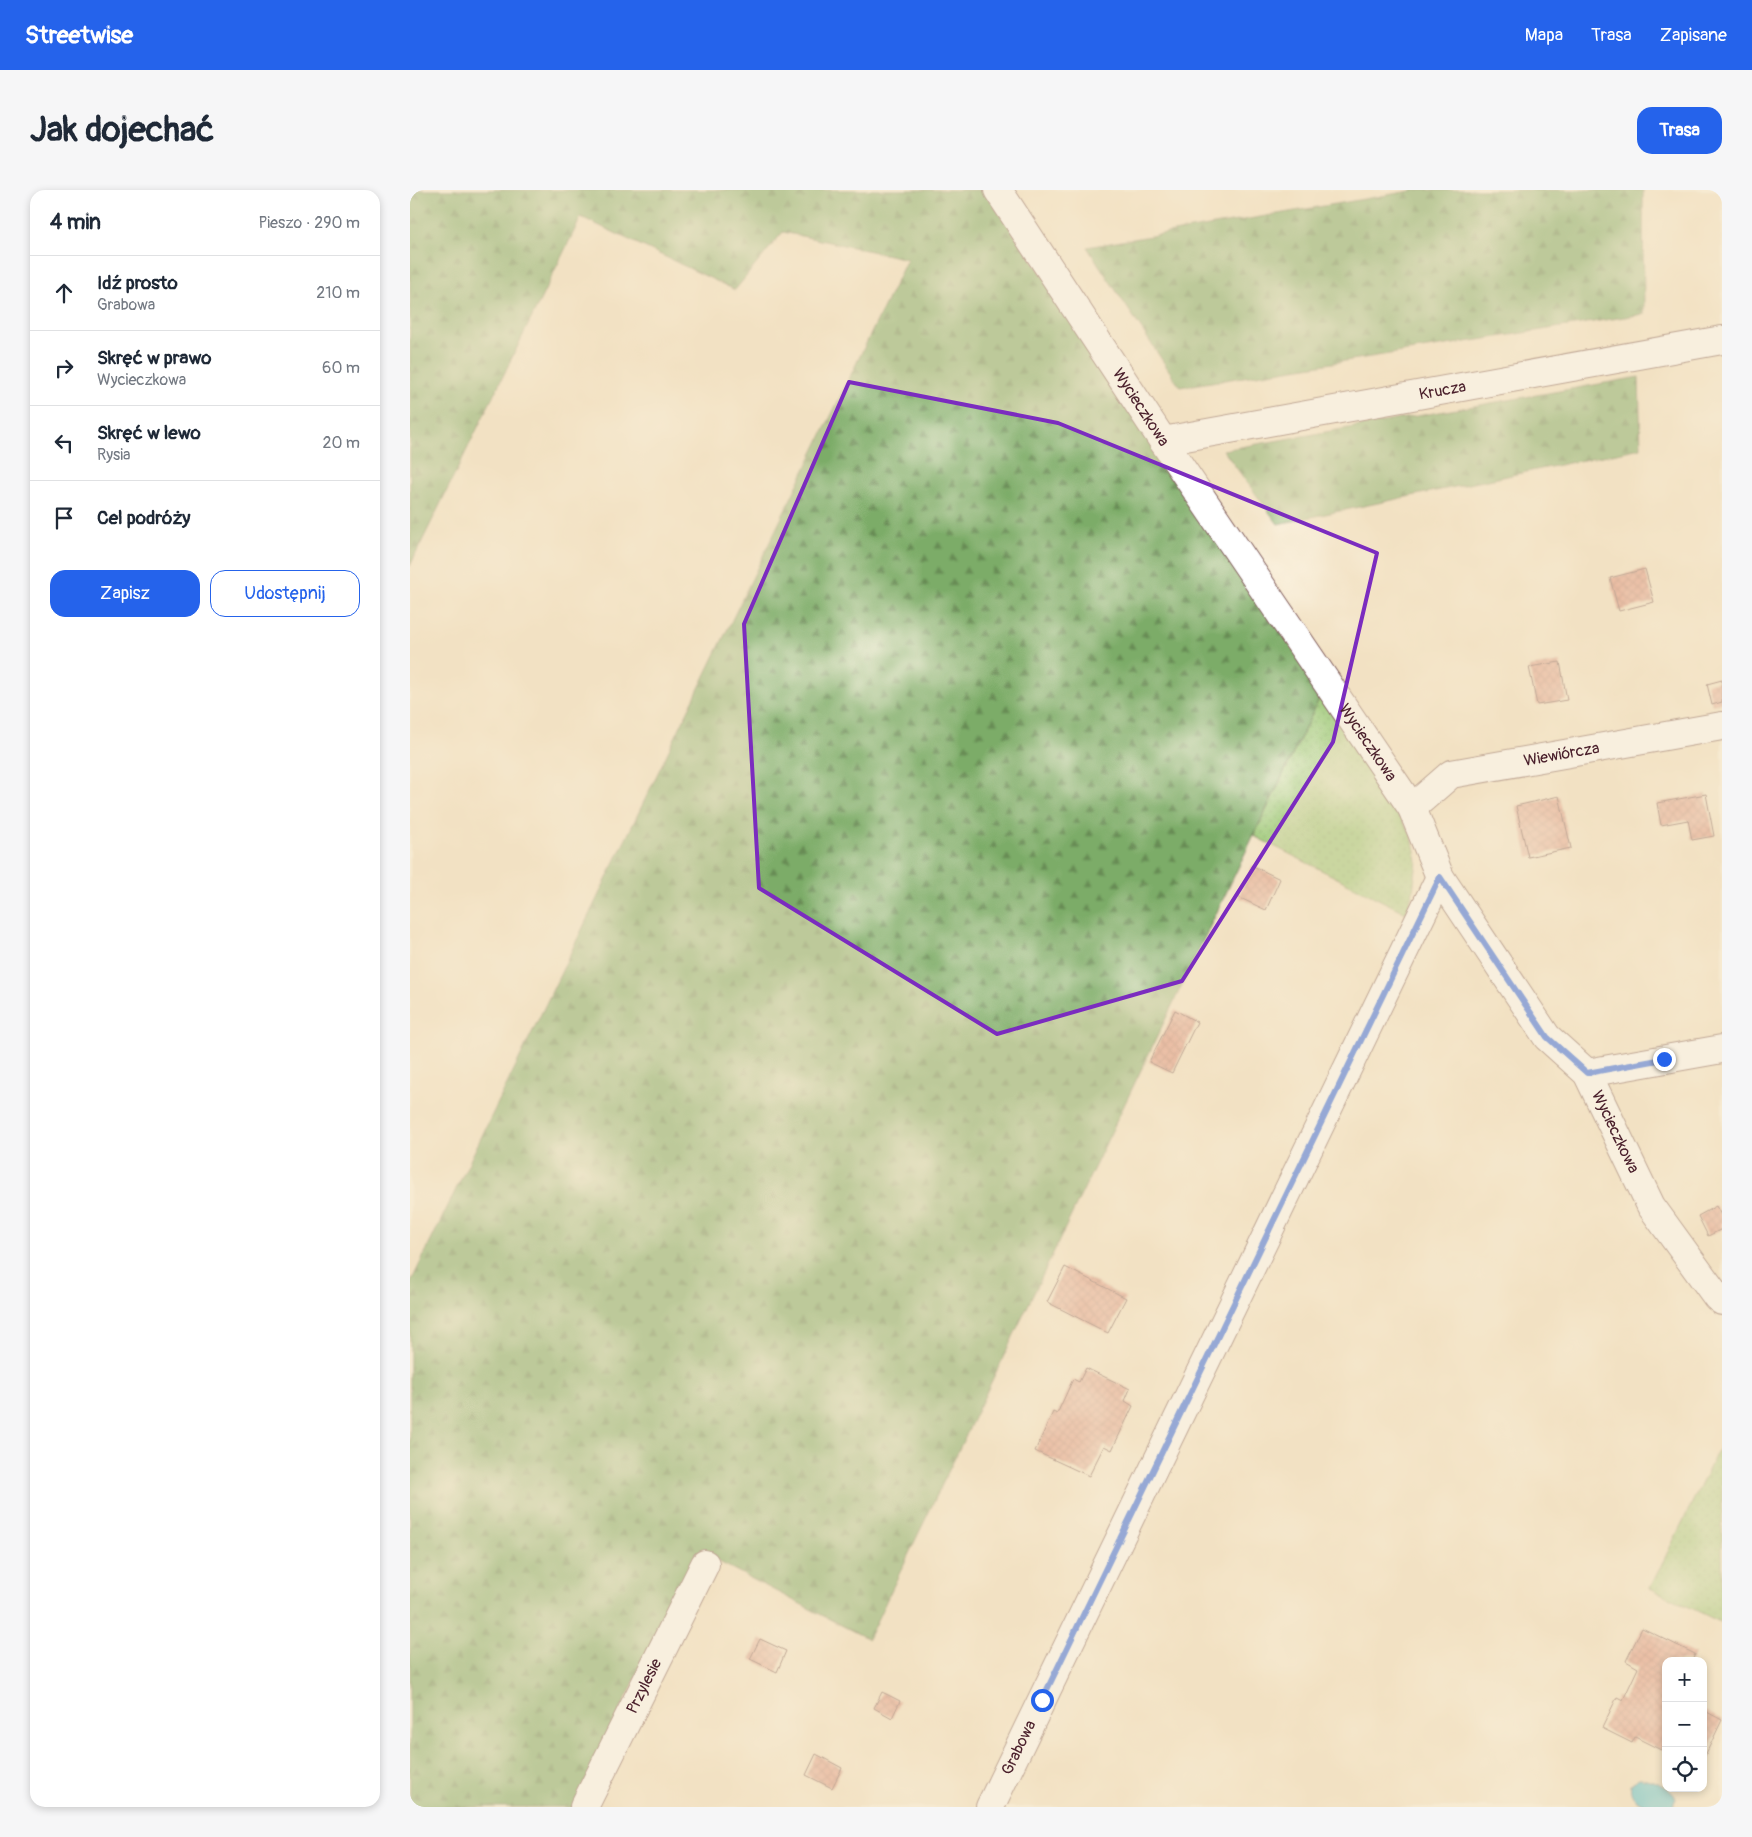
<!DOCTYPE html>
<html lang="pl">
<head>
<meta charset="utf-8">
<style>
  body { margin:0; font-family:Pangolin,sans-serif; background:#f6f6f7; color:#1f2937 }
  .controls { position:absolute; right:15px; bottom:15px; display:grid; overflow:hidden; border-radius:10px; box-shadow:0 2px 8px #0003 }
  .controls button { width:45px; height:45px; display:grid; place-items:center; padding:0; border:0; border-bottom:1px solid #e0e1e3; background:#fff; color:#1f2937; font:25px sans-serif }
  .stop { position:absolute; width:15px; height:15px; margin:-11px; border:4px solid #2563eb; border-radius:50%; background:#fff }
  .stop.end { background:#2563eb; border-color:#fff; box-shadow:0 1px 5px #0008 }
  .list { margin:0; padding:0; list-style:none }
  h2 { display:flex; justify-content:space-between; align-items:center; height:65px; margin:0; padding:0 20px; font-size:21px }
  h2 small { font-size:16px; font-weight:400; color:#747a83 }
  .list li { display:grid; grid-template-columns:32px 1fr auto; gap:15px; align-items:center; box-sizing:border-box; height:75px; padding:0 20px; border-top:1px solid #e0e1e3 }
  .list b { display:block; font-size:19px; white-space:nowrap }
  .list p { margin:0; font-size:16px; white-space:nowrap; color:#747a83 }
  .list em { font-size:16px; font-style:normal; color:#747a83 }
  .actions { display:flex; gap:10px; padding:15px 20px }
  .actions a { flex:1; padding:11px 0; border:1px solid #2563eb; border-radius:15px; text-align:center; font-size:18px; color:#2563eb }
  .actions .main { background:#2563eb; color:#fff }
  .icon { flex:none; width:28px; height:28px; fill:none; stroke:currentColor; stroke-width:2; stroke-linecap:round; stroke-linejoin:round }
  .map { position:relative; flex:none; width:1312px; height:1617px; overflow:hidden; border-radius:15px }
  header { display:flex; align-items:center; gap:30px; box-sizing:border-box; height:70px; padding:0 25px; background:#2563eb; color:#fff }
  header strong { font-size:24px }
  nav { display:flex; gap:28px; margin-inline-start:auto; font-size:18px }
  .intro { display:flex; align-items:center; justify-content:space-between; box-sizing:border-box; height:120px; padding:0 30px }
  h1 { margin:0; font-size:35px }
  .button { padding:12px 22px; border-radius:15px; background:#2563eb; color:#fff; font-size:18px; font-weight:700 }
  main { display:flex; gap:30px; padding:0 30px }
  aside { flex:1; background:#fff; border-radius:15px; box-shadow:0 2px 8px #0003 }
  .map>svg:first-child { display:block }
</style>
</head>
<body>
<header>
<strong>Streetwise</strong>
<nav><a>Mapa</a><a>Trasa</a><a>Zapisane</a></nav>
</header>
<div class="intro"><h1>Jak dojechać</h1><a class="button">Trasa</a></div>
<main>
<aside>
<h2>4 min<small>Pieszo · 290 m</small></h2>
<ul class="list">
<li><svg class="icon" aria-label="ahead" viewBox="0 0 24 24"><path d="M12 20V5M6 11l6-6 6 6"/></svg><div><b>Idź prosto</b><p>Grabowa</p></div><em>210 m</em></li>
<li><svg class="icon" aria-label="right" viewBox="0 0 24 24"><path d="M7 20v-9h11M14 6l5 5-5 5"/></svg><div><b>Skręć w prawo</b><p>Wycieczkowa</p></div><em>60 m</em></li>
<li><svg class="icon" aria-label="left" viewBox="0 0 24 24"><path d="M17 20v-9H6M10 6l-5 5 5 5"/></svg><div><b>Skręć w lewo</b><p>Rysia</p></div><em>20 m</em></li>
<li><svg class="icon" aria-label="arrive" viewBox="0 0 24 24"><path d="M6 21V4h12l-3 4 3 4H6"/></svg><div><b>Cel podróży</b></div></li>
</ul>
<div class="actions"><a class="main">Zapisz</a><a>Udostępnij</a></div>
</aside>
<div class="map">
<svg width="1312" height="1617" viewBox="0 0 1312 1617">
  <defs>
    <pattern id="grass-dots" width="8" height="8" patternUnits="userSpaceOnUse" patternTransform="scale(1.25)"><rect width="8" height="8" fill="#9ac876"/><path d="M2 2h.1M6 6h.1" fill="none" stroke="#86ab66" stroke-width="1.8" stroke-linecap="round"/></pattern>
    <pattern id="forest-firs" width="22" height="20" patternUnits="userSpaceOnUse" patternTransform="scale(1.25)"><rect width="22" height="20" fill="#7bac67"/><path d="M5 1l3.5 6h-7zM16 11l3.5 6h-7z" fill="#678b55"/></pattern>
    <pattern id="building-cross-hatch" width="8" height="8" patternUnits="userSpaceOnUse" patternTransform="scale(1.25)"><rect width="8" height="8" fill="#e0917f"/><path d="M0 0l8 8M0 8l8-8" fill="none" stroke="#b87668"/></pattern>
  </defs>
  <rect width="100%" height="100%" fill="#fcf5e5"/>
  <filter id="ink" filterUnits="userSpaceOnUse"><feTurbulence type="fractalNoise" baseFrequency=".02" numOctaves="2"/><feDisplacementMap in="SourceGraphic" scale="10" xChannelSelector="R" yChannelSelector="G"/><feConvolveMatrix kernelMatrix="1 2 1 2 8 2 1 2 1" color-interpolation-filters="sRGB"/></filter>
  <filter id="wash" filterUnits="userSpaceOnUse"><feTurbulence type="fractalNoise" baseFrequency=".0096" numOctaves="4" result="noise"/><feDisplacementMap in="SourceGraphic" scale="20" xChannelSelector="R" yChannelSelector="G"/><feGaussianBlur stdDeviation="1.12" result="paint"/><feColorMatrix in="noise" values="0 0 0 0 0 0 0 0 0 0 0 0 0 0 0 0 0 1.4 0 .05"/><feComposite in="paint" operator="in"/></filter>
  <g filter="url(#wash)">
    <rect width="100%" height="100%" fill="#f2e1c3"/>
    <!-- grass -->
    <path fill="url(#grass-dots)" stroke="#727450" d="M912 503 1002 646 1007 671 1003 701 996 723 844 646Z
      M1312 1252V1433L1240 1398Z"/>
    <!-- forest -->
    <path fill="url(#forest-firs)" stroke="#626649" d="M0 0H573L626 75 912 503 458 1449 288 1361 163 1617H0V1094L497 69 373 42 325 100 171 27 0 376Z
      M1006 0H1233L1234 124 770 197 677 57Z
      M1229 187 1231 258 868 334 813 260Z"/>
    <!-- water -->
    <path fill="#55c1d0" stroke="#50707e" d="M1229 1588C1240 1588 1262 1598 1266 1608L1264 1617C1250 1617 1216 1617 1221 1594Z"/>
    <g id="blocks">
      <!-- building -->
      <path fill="url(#building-cross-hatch)" d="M1235 379 1244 412 1209 421 1200 388Z
        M1150 472 1157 510 1127 515 1119 477Z
        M1312 490V512L1302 515 1297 494Z
        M1296 604 1304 646 1282 650 1278 630 1251 635 1247 613Z
        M1149 606 1161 658 1118 667 1106 616Z
        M843 676 870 689 856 720 828 707Z
        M765 820 787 832 762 883 739 872Z
        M1306 1016 1312 1027V1039L1298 1046 1288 1026Z
        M655 1077 716 1108 698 1143 637 1112Z
        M676 1178 720 1199 715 1211 723 1216 702 1260 694 1256 679 1286 625 1261 643 1222 647 1224 663 1189 669 1192Z
        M1232 1438 1285 1464 1282 1471H1256V1555L1254 1554 1251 1560 1225 1547 1222 1553 1192 1538 1207 1507 1213 1510 1228 1478 1216 1471Z
        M350 1449 376 1461 367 1482 340 1469Z
        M472 1502 490 1511 482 1528 464 1518Z
        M1293 1520 1312 1530 1293 1570Z
        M406 1564 432 1578 422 1598 396 1585Z"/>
    </g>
  </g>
  <g filter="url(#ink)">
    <use href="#blocks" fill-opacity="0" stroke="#856360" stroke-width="1"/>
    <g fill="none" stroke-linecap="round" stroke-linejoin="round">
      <!-- minor casing -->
      <g stroke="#856360" stroke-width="30">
        <g id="minor">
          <path id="s1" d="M588 0 753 251 1002 618 1030 687 1137 847 1177 883 1241 1016 1307 1107 1312 1111"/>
          <path id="s2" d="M753 251 1312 150"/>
          <path id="s3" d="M1002 618 1041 584 1312 536"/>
          <path d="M1177 883 1312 859"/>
          <path id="s4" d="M174 1617 295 1374"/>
          <path id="s5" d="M580 1617 1030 687"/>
        </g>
      </g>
      <!-- minor -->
      <use href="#minor" stroke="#fff" stroke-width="28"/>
    </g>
  </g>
  <g fill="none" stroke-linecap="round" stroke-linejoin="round" filter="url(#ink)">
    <!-- route -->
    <path stroke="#2563eb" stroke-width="6" d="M632 1510 1030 687 1137 847 1177 883 1254 869"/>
  </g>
  <!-- marked area -->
  <path d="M0 0H1312V1617H0ZM439 192 648 233 967 363 923 552 772 791 587 844 349 698 334 434Z" fill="#f2e1c3" fill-opacity=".55" fill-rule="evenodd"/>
  <path fill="none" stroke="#7b2cbf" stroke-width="4" stroke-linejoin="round" d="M439 192 648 233 967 363 923 552 772 791 587 844 349 698 334 434Z"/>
  <g text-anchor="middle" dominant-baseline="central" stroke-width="4.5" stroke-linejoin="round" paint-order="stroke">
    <!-- street labels -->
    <g font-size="16" fill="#4a1f2b" stroke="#fcf5e5">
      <text stroke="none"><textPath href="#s2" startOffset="284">Krucza</textPath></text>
      <text stroke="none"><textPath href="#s1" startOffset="260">Wycieczkowa</textPath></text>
      <text stroke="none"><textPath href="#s1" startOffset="665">Wycieczkowa</textPath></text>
      <text stroke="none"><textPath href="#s3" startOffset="164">Wiewiórcza</textPath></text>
      <text stroke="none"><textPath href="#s1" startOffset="1130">Wycieczkowa</textPath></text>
      <text stroke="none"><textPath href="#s4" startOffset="135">Przylesie</textPath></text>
      <text stroke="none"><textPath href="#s5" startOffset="66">Grabowa</textPath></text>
    </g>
  </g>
</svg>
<div class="controls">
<button>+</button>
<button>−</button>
<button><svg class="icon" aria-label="locate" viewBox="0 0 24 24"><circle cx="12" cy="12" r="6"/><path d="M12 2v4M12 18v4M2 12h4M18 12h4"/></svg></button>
</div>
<div class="stop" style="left:632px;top:1510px"></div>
<div class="stop end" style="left:1254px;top:869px"></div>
</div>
</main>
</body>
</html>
